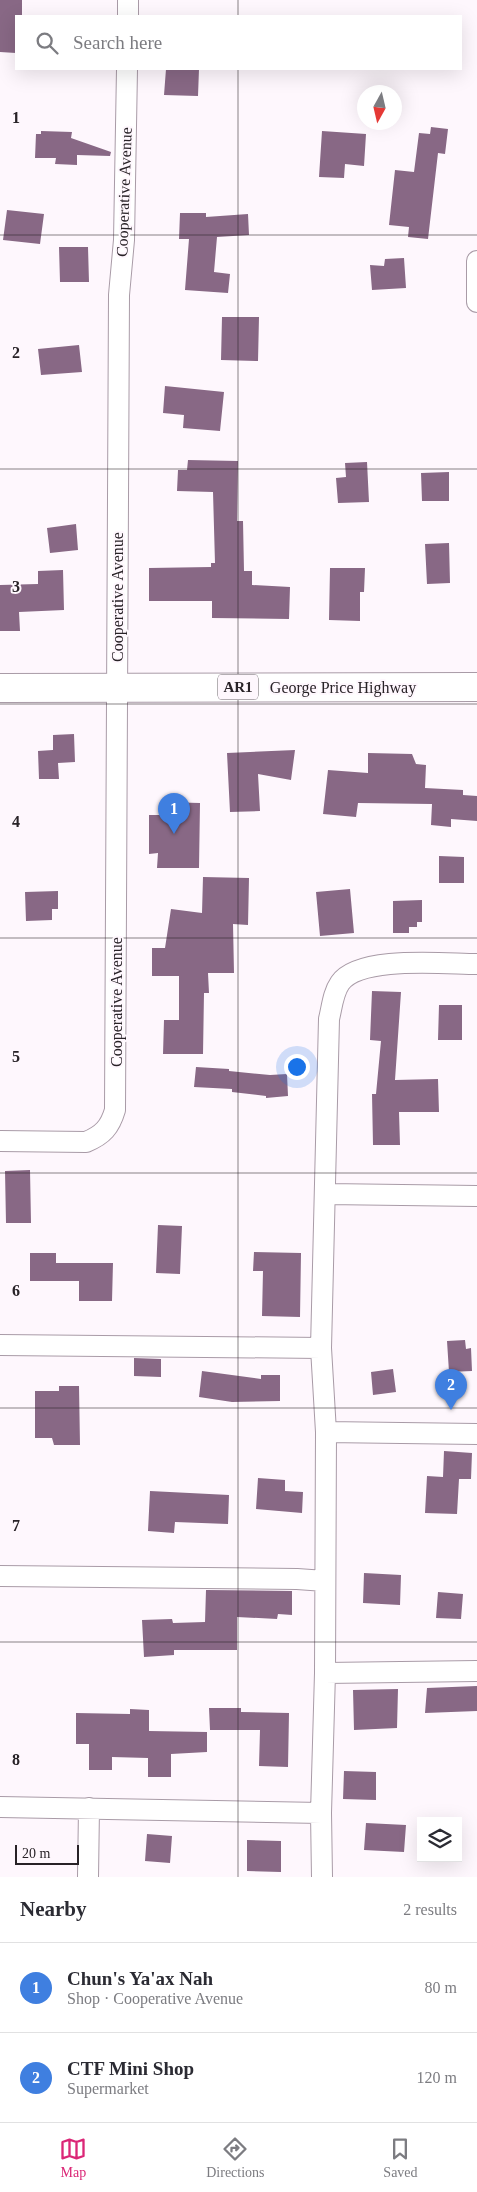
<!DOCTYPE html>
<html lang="en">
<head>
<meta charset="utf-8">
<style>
  body { margin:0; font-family:"Times New Roman",serif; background:#f7f7f7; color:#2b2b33 }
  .controls { position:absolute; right:15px; bottom:15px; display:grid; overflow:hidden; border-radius:0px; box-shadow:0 5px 20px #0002 }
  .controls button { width:45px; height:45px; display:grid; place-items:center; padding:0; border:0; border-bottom:1px solid #e1e1e2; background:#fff; color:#2b2b33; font:25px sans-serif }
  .compass { position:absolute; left:357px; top:85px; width:45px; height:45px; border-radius:50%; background:#fff; box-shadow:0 5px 20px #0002; rotate:188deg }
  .scale { position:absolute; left:15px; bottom:12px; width:64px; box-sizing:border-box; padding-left:5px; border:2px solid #282227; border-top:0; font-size:14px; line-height:18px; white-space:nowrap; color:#282227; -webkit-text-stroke:4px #fef7fd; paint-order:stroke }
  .you { position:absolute; left:296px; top:1066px; width:18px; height:18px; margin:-12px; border:4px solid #fff; border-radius:50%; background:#1a73e8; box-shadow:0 0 0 8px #1a73e833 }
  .badge { display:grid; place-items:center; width:32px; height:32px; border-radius:50%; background:#db2777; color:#fff; font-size:16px; font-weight:700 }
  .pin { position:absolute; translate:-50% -41px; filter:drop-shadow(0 1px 2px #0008) }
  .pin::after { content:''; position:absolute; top:26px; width:18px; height:15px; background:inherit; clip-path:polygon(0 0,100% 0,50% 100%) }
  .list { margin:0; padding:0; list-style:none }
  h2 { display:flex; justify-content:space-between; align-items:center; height:65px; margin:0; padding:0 20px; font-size:21px }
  h2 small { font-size:16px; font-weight:400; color:#7c7c81 }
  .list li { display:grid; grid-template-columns:32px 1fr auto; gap:15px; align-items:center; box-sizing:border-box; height:90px; padding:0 20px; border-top:1px solid #e1e1e2 }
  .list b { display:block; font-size:19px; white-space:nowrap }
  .list p { margin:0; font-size:16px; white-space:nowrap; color:#7c7c81 }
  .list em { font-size:16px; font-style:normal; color:#7c7c81 }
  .icon { flex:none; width:28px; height:28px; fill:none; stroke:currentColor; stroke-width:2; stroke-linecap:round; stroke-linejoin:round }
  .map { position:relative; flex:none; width:477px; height:1877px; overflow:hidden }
  .search { position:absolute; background:#fff; box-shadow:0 5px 20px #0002; left:15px; right:15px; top:15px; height:55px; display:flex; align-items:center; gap:12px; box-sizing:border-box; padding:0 18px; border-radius:0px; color:#7c7c81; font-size:19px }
  .sheet { height:245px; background:#fff }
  nav { display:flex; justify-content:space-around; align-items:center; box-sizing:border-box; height:70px; border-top:1px solid #e1e1e2; background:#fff; font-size:14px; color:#7c7c81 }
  nav a { display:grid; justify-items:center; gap:2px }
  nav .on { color:#db2777 }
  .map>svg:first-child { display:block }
</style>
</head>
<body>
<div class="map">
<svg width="477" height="1877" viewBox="0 0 477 1877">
  <rect width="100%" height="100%" fill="#fef7fd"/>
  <!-- building -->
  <path fill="#886885" d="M0 0H22V16H16V53L0 52Z
    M166 69H199L198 96 164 95Z
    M431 127 448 129 445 154 438 153 428 239 408 237 409 227 389 225 395 170 414 172 419 133 430 134Z
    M41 131 72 132 71 138 111 152 110 156 77 155V165L55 164 56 158H35L36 134H41Z
    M322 131 366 134 364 166 345 164 344 178 319 177Z
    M7 210 44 214 40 244 3 240Z
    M180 213H206V217L248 214 249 235 217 237 214 272 230 274 228 293 185 290 189 239H179Z
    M59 247H88L89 282H60Z
    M404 258 406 288 372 290 370 265 384 266 385 259Z
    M222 317H259L258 361 221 360Z
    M79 345 82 372 41 375 38 349Z
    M165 386 224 392 220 431 183 428 184 415 163 413Z
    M188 460 238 461 237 521H243L244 571H252V585L290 587 289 619 212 618V601H149V568L211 567V563H215L213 492 177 491 178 470H187Z
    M367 462 369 502 338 503 336 478 346 477 345 463Z
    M449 472V501H422L421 473Z
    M76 524 78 550 50 553 47 528Z
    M449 543 450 583 427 584 425 544Z
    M330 568H365L364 592H360V621L329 620Z
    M63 570 64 610 19 612 20 631H0V585L38 584V571Z
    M74 734 75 762 58 763 59 779H39L38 751 53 750V735Z
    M295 750 291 780 258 774 260 811 230 812 227 753Z
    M368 753 412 754 416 764 426 765 425 788 463 790V795L477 796V821L451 819V827L431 825 432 804 358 803 356 817 323 814 328 770 368 773Z
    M161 802 200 803 199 868H157L158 853 149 854V815H160Z
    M439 856 464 857V883H439Z
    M203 877 249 878 248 925 233 924 234 973H208L209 993H204L203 1054H163L164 1020H179V976H152V948H165L171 909 202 913Z
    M350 889 354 933 320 936 316 892Z
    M58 891V909H52V920L26 921 25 892Z
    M422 900V922H417V927H409V933H393V901Z
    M372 991 401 992 395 1080 438 1079 439 1112H399L400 1145H373L372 1094H376L381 1041 370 1040Z
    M439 1005H462V1040H438Z
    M196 1067 229 1069V1071L270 1075 287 1074 288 1096 266 1098V1096L232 1092V1089L194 1087Z
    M30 1170 31 1223H6L5 1171Z
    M158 1225 182 1226 180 1274 156 1273Z
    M254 1252 301 1253 300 1317 262 1316 263 1271H253Z
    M30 1253H56V1263H113L112 1301H79V1281H30Z
    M465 1340 466 1349 471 1348 472 1371 449 1372 447 1341Z
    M134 1358 161 1359V1377L134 1376Z
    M393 1369 396 1392 373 1395 371 1372Z
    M202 1371 261 1379V1375H280V1401L232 1402 199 1397Z
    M59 1386H79L80 1445H54L52 1438H35V1391H59Z
    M444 1451 472 1453 471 1479H459L457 1514 425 1513 427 1476 443 1477Z
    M258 1478 285 1480V1491L303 1492 302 1513 256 1509Z
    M150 1491 229 1495 228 1524 175 1522 174 1533 148 1531Z
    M364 1573 401 1575 400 1605 363 1603Z
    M206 1590 292 1591V1615L278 1614 277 1619 237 1617V1650H174V1655L144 1657 142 1620 172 1619 173 1623 205 1622Z
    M438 1592 463 1594 461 1619 436 1618Z
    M477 1686V1711L425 1713 427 1688Z
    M398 1689 397 1728 354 1730 353 1690Z
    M209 1708H241V1712L289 1713 288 1767 259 1766 260 1730H210Z
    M130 1709 149 1710V1731L207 1732V1752L171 1754V1777H148V1758L112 1757V1770H89V1744H76V1713L130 1714Z
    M344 1771 376 1772V1800L343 1799Z
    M366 1823 406 1825 404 1852 364 1850Z
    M147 1834 172 1836 170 1863 145 1861Z
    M247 1840 281 1841V1872L247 1871Z"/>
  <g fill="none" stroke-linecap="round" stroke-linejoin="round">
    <!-- street casing -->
    <g stroke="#a99ba7" stroke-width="22">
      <path id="street" d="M128 0V16
        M477 261V302
        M0 1141 86 1142C103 1135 110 1127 115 1110L119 295 124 240 127 69
        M327 1194 477 1196
        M0 1345 321 1348
        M326 1432 477 1434
        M0 1576 297 1579 325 1581
        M325 1673 477 1671
        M0 1807 321 1813
        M88 1877 89 1808
        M322 1877 321 1813 325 1673 326 1432 321 1348 329 1019C332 1007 333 993 340 983 359 955 445 964 477 964"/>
    </g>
    <!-- highway casing -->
    <g stroke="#a99ba7" stroke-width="30">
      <path id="highway" d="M0 688 477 687"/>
    </g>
    <!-- street -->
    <use href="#street" stroke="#fff" stroke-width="20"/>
    <!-- highway -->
    <use href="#highway" stroke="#fff" stroke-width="28"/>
  </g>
  <!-- grid -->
  <path fill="none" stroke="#282227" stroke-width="1" stroke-opacity="0.55" d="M238 0V16M238 69V1877M0 235H477M0 469H477M0 704H477M0 938H477M0 1173H477M0 1408H477M0 1642H477"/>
  <g text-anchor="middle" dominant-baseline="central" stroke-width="4" stroke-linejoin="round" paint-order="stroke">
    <!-- shield labels -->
    <rect fill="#fef7fd" stroke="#686267" stroke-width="1" x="218" y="674.5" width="40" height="25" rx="4"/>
    <g font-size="15" font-weight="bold" fill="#282227">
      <text x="238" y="687">AR1</text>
    </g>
    <!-- street labels -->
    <g font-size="16" fill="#282227" stroke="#fef7fd">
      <text transform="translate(124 192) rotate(-88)">Cooperative Avenue</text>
      <text transform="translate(117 597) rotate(-90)">Cooperative Avenue</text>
      <text x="343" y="687">George Price Highway</text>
      <text transform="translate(116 1002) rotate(-90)">Cooperative Avenue</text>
    </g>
  </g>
  <g font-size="16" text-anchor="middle" font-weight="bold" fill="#282227" stroke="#fef7fd" stroke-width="4" stroke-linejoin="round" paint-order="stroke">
    <text x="16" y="123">1</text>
    <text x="16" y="358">2</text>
    <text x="16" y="592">3</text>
    <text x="16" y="827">4</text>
    <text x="16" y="1062">5</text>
    <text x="16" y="1296">6</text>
    <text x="16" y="1531">7</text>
    <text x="16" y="1765">8</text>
  </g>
</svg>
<div class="controls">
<button><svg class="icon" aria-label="layers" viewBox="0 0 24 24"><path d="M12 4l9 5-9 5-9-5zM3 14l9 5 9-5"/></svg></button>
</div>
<svg class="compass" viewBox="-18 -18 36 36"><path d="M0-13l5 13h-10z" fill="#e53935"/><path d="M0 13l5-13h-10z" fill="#7c7c81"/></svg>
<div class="scale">20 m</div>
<div class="you"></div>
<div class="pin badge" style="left:174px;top:834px;background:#3f7fe0">1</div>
<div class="pin badge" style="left:451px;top:1410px;background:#3f7fe0">2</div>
<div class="search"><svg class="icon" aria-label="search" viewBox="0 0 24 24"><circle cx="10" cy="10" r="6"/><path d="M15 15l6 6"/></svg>Search here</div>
</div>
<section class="sheet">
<h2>Nearby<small>2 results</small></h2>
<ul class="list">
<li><span class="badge" style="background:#3f7fe0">1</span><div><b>Chun's Ya'ax Nah</b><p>Shop · Cooperative Avenue</p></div><em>80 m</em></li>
<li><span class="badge" style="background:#3f7fe0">2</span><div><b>CTF Mini Shop</b><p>Supermarket</p></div><em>120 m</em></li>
</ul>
</section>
<nav>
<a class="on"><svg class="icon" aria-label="map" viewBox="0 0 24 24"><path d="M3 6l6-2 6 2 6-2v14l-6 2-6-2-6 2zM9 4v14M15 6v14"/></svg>Map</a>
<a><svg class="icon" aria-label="directions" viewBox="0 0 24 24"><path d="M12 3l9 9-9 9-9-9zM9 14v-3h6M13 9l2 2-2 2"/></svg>Directions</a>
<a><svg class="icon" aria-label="saved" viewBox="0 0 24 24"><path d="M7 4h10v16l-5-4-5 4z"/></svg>Saved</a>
</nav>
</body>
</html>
